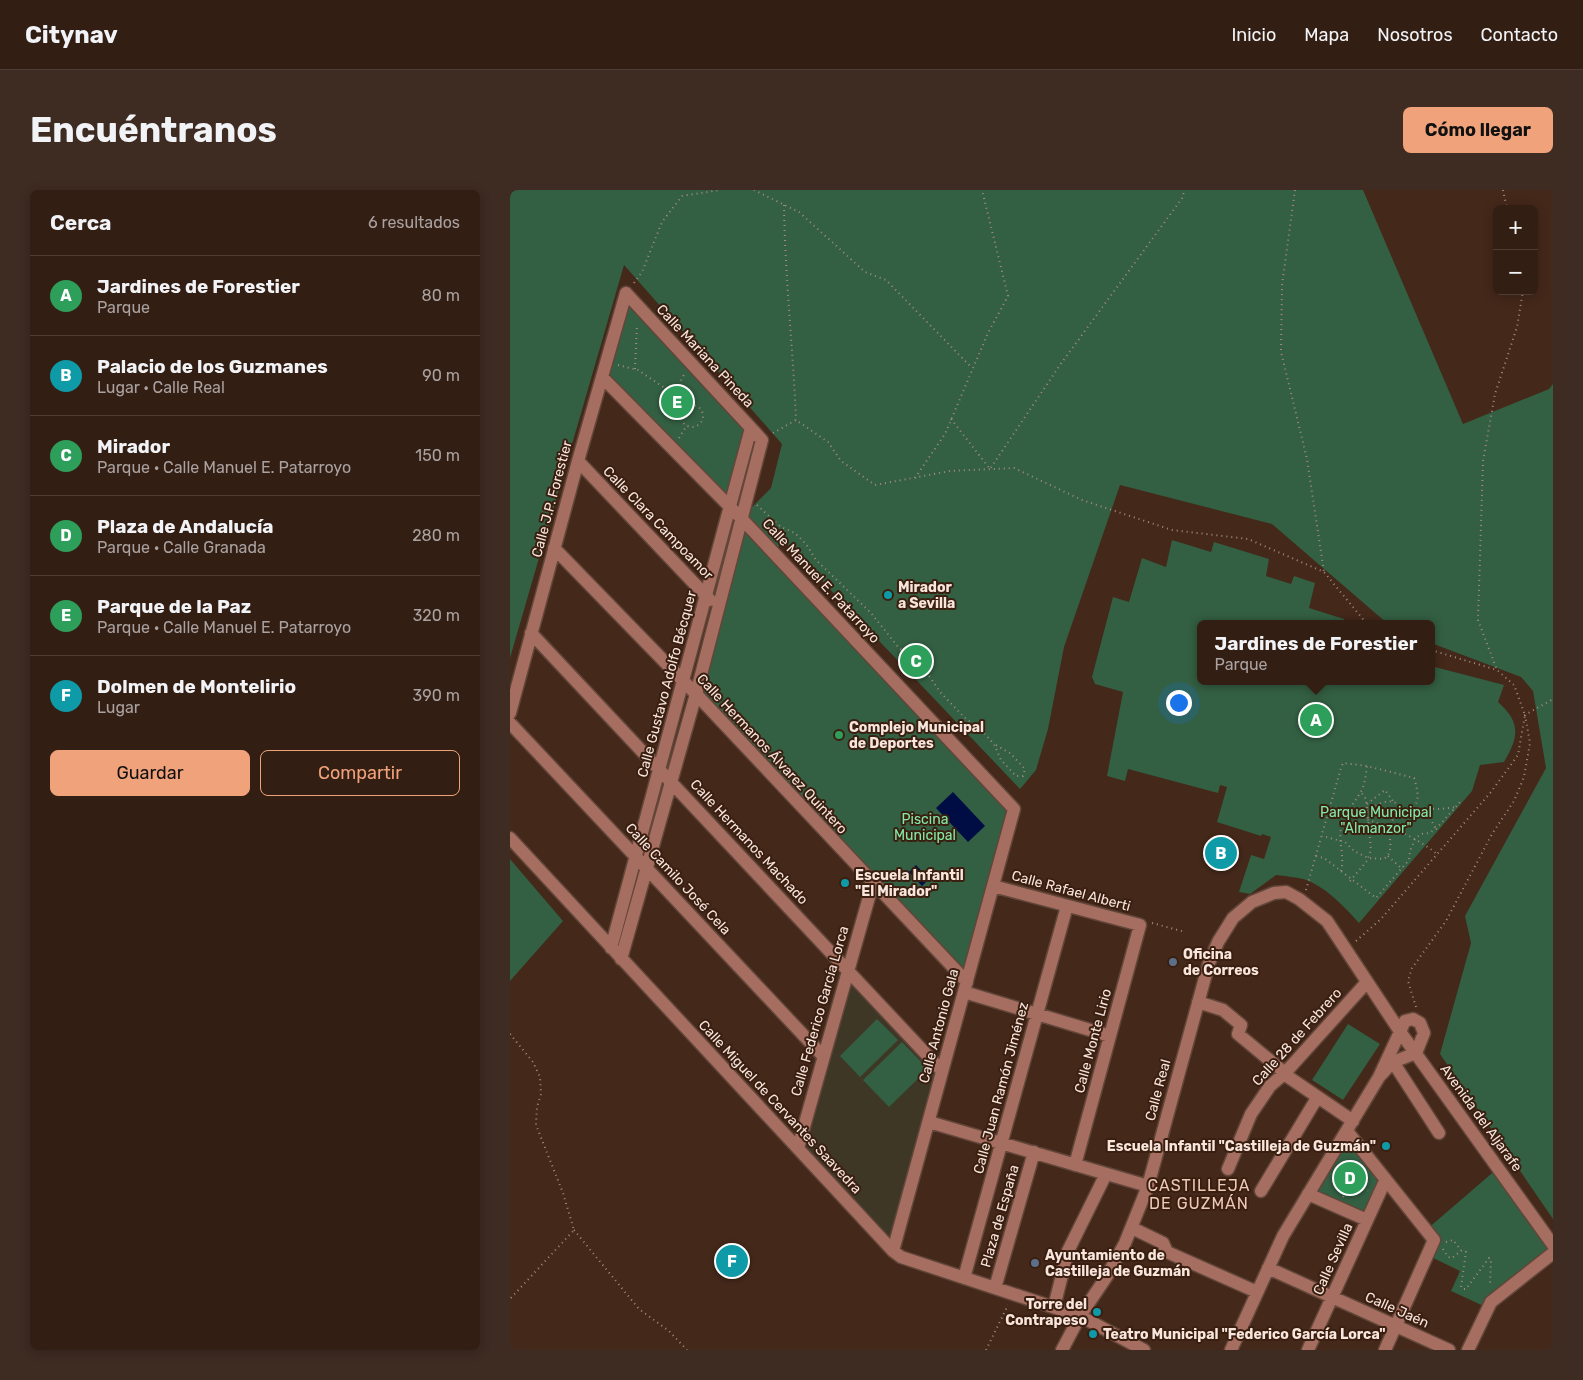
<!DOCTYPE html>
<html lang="es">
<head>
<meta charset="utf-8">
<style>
  body { margin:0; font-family:Rubik,sans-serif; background:#3e2b22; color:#f1f3f6 }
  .controls { position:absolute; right:15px; top:15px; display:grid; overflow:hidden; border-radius:8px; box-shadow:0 2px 12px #0003 }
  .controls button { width:45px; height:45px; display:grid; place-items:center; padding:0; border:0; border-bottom:1px solid #4e3c34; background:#331e14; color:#f1f3f6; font:25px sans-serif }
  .you { position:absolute; left:668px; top:512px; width:18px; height:18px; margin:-12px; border:4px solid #fff; border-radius:50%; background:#1a73e8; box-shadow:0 0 0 8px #1a73e833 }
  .badge { display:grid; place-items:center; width:32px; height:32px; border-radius:50%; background:#f0a27a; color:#fff; font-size:16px; font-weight:700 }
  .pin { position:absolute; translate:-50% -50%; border:2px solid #fff; box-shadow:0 1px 5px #0006 }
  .popup { position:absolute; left:687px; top:430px; width:238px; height:65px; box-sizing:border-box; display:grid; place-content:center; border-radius:8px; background:#331e14; filter:drop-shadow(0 1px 4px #0005); font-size:16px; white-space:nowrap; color:#a9a2a0 }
  .popup b { font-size:19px; color:#f1f3f6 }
  .popup::after { content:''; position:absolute; left:50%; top:100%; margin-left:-10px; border:10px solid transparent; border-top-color:#331e14 }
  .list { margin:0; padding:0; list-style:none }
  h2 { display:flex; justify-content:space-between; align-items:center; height:65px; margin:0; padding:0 20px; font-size:21px }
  h2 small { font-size:16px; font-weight:400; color:#a9a2a0 }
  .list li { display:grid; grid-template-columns:32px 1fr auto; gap:15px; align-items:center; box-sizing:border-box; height:80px; padding:0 20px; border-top:1px solid #4e3c34 }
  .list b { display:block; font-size:19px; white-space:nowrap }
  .list p { margin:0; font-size:16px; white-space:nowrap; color:#a9a2a0 }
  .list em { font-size:16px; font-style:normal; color:#a9a2a0 }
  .actions { display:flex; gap:10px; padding:15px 20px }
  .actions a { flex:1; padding:11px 0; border:1px solid #f0a27a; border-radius:8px; text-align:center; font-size:18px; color:#f0a27a }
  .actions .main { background:#f0a27a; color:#111 }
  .map { position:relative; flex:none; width:1043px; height:1160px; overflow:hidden; border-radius:8px }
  header { display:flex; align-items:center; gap:30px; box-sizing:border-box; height:70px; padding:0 25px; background:#331e14; border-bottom:1px solid #4e3c34 }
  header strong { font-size:24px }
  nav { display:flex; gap:28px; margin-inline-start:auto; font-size:18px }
  .intro { display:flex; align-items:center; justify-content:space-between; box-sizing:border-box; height:120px; padding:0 30px }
  h1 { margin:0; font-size:35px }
  .button { padding:12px 22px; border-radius:8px; background:#f0a27a; color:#111; font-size:18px; font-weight:700 }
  main { display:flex; gap:30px; padding:0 30px }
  aside { flex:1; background:#331e14; border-radius:8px; box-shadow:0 2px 12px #0003 }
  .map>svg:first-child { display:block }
</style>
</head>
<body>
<header>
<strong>Citynav</strong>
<nav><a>Inicio</a><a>Mapa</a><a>Nosotros</a><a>Contacto</a></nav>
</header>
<div class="intro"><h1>Encuéntranos</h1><a class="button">Cómo llegar</a></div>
<main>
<aside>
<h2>Cerca<small>6 resultados</small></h2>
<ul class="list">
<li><span class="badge" style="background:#2e9e5b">A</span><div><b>Jardines de Forestier</b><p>Parque</p></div><em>80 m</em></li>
<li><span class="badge" style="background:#0f9aa8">B</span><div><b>Palacio de los Guzmanes</b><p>Lugar · Calle Real</p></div><em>90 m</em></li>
<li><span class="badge" style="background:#2e9e5b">C</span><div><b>Mirador</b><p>Parque · Calle Manuel E. Patarroyo</p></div><em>150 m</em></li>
<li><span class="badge" style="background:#2e9e5b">D</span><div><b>Plaza de Andalucía</b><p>Parque · Calle Granada</p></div><em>280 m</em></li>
<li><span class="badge" style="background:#2e9e5b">E</span><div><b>Parque de la Paz</b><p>Parque · Calle Manuel E. Patarroyo</p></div><em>320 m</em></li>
<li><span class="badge" style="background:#0f9aa8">F</span><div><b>Dolmen de Montelirio</b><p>Lugar</p></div><em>390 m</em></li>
</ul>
<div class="actions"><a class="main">Guardar</a><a>Compartir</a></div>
</aside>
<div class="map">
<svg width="1043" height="1160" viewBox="0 0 1043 1160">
  <rect width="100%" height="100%" fill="#44281a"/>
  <!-- education -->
  <path fill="#3e3726" d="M337 779 432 881 383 1061 288 958Z"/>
  <!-- green -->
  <path fill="#335f42" d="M0 0H853L953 234 1039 199 1043 194V1029L930 864 961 753 955 726 1036 578 1023 501 1011 487 921 453V434H878L762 334 610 295 554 457 538 539 526 580 510 599 274 351 263 362 504 619 457 792 186 504 231 328 261 298 272 254 114 75 0 468Z
    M116 103 241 238 220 317 92 187Z
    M662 350 701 362 704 352 759 369 756 386 781 394 784 386 805 393 799 418 834 429 833 434H691V491H921V476L994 495 988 512C1011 532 1009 547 994 572L970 575 962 601 849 733C835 717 814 695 793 689 785 687 775 686 766 685L740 704 729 702 741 665 754 669 761 647 752 644 751 646 707 632 717 597 710 595 708 603 618 579 615 591 597 586 613 502 585 494 582 487 603 407 619 412 632 368 656 377Z
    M0 669 53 731 0 791Z
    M367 829 388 850 350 887 330 866Z
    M838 834 870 854 833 910 802 890Z
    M392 852 418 879 379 917 353 890Z
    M837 941 875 991 857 1030 798 1004Z
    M988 978 1043 1055 978 1118 941 1101 950 1081 917 1065 924 1050 916 1040Z"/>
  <!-- water -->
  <path fill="#000d45" d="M443 602 475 636 458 652 426 618Z
    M406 675 419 689 412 696 399 682Z"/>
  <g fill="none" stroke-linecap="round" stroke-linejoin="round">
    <!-- minor casing -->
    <g stroke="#614639" stroke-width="15">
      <path id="minor" d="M92 187 231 328 504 619 383 1061
        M68 271 200 410
        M44 358 186 504 457 792
        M21 443 432 881
        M0 523 68 271 116 103
        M0 533 313 866
        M0 648 383 1061 391 1067 570 1126 634 1160
        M483 696 630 735 565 975
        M101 758 241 238
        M111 769 186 504 252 250 116 103
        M454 802 600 846
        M688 812 713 820 731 835 728 844 775 883
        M883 872 929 943
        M774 884 843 931
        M419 932 638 996
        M837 941 924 1050 875 1160
        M288 958 363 693
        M718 979 741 924 760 896 775 883 857 792
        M751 1001 807 908
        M798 1004 857 1030
        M622 1038 653 1053 657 1062 747 1102
        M758 1078 939 1160
        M454 1088 557 716
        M485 1098 524 962
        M544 1117 558 1061 596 984
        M552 1160 570 1126 597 1086 615 1053 638 996 699 773 708 752 723 728 742 712 764 703 776 702 789 709 817 731 891 843 1043 1055
        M721 1160 773 1046 869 887 895 831 903 829 910 833 914 843 906 863 883 872 869 887
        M798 1160 875 991
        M958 1160 981 1112 1043 1063"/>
    </g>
    <!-- path -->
    <path stroke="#a48c81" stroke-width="2" stroke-dasharray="1 4" stroke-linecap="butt" d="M244 0 289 22 355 82 376 90 462 178
      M785 0 772 95 771 162 797 269 814 382
      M993 0 997 19
      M274 15C275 87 283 158 286 230
      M124 93 132 82 152 32 172 6 210 0
      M108 175 128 180 168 207
      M125 179 127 134
      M171 226a11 11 0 1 1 22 0a11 11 0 1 1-22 0Z
      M173 219C166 207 166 197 174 185
      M441 229 480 279 550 175 673 7 674 0
      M263 243 286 230 318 252 331 271 365 295 440 281 504 278 572 310 662 340 738 349 814 382 857 434
      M169 248 177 235
      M405 288 435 244 478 143 498 106 472 0
      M247 315 271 337 285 343 296 354 306 370 361 423 389 458 413 477 431 503 454 527 473 542 484 554 491 570 506 586H513L515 579 500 563 484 554
      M921 460 987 480
      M857 614 875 600 885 614
      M903 618 931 619 946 617
      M819 619C857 629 896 639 927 664
      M915 619 926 639
      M857 621C871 612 883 605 895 621
      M806 666 814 668 866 708 899 670 900 661 905 649 911 644 919 643 926 639 951 611
      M878 666 892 679
      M831 681C835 666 828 653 831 638 836 620 842 617 850 603 855 596 856 584 857 576
      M840 691 857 671 861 660 856 609 851 602
      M796 700 831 578 833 573 857 576 904 588C918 632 887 610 880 636 877 647 886 660 874 669L858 668 844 661 835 652 812 646
      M642 733 675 742
      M846 751 871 729 981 602 1008 565 1015 525 1004 495 987 480 968 430 973 271 985 204 1007 137 1013 101
      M906 817 898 791 902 778 936 731 982 644 1004 611 1014 587 1020 553 1015 525 1043 509
      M0 844 23 872 30 887 31 904 27 917 26 935 53 1003 64 1040 0 1109
      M824 986 835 991
      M841 988 847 975
      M834 993a5 5 0 1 1 10 0a5 5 0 1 1-10 0Z
      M844 995 858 1001
      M833 1007 837 998
      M64 1040 129 1119 159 1141 177 1160
      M936 1052 943 1050 951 1060
      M933 1059 938 1067 942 1068 952 1060 956 1062 951 1097 953 1099H956L979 1068 981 1070 980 1096
      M476 1160 498 1115"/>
    <!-- minor -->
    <use href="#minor" stroke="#a66e60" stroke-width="12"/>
  </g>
  <!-- markers -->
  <g fill="#0f9aa8" stroke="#3a1f11" stroke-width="2">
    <circle cx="378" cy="405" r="5"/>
    <circle cx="335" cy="693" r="5"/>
    <circle cx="876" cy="956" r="5"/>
    <circle cx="587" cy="1122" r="5"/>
    <circle cx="583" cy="1144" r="5"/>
  </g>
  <circle fill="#2e9e5b" stroke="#3a1f11" stroke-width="2" cx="329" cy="545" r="5"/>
  <g fill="#5c6f8a" stroke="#3a1f11" stroke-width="2">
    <circle cx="663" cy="772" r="5"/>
    <circle cx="525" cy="1073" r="5"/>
  </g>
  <g text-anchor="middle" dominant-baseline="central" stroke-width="4" stroke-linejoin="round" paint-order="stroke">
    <!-- street labels -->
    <g font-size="14" fill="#f8e5dc" stroke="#3a1f11">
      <text transform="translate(195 166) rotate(47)">Calle Mariana Pineda</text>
      <text transform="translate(42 309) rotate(-75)">Calle J.P. Forestier</text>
      <text transform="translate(148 333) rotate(46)">Calle Clara Campoamor</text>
      <text transform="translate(311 391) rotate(47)">Calle Manuel E. Patarroyo</text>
      <text transform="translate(157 494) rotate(-75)">Calle Gustavo Adolfo Bécquer</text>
      <text transform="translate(262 564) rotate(47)">Calle Hermanos Álvarez Quintero</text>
      <text transform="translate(239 652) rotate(47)">Calle Hermanos Machado</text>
      <text transform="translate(168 689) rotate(47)">Calle Camilo José Cela</text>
      <text transform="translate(561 701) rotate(15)">Calle Rafael Alberti</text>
      <text transform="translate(310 821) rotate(-74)">Calle Federico García Lorca</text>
      <text transform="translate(429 836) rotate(-75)">Calle Antonio Gala</text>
      <text transform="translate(787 847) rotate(-48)">Calle 28 de Febrero</text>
      <text transform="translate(583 851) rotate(-75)">Calle Monte Lirio</text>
      <text transform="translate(491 898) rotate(-75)">Calle Juan Ramón Jiménez</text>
      <text transform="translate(648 900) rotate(-75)">Calle Real</text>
      <text transform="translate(270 917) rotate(47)">Calle Miguel de Cervantes Saavedra</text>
      <text transform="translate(971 928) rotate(54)">Avenida del Aljarafe</text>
      <text transform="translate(490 1026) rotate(-74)">Plaza de España</text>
      <text transform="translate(823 1069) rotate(-66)">Calle Sevilla</text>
      <text transform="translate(887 1120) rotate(24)">Calle Jaén</text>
    </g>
    <!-- poi labels -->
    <g font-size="14" font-weight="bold" fill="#f8e5dc" stroke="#3a1f11" text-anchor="start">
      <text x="388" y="397">Mirador<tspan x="388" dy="16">a Sevilla</tspan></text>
      <text x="339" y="537">Complejo Municipal<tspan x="339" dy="16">de Deportes</tspan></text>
      <text x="345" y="685">Escuela Infantil<tspan x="345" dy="16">"El Mirador"</tspan></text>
      <text x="673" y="764">Oficina<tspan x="673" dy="16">de Correos</tspan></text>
      <text x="866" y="956" text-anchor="end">Escuela Infantil "Castilleja de Guzmán"</text>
      <text x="535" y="1065">Ayuntamiento de<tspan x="535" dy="16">Castilleja de Guzmán</tspan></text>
      <text x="577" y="1114" text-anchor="end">Torre del<tspan x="577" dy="16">Contrapeso</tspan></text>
      <text x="593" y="1144">Teatro Municipal "Federico García Lorca"</text>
    </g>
    <!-- park labels -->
    <g font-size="14" fill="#83eaa6" stroke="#3a1f11">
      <text x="866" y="622">Parque Municipal<tspan x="866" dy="16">"Almanzor"</tspan></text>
      <text x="415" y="629">Piscina<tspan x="415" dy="16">Municipal</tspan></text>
    </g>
    <!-- quarter labels -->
    <g font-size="16" letter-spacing="1" fill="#edc9b7" stroke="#3a1f11">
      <text x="689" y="995">CASTILLEJA<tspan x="689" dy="18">DE GUZMÁN</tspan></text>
    </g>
  </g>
</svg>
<div class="controls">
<button>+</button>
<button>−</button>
</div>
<div class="you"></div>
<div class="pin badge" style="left:806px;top:530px;background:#2e9e5b">A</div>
<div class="popup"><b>Jardines de Forestier</b>Parque</div>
<div class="pin badge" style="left:711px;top:663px;background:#0f9aa8">B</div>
<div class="pin badge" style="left:406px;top:471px;background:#2e9e5b">C</div>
<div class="pin badge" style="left:840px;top:988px;background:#2e9e5b">D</div>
<div class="pin badge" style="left:167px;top:212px;background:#2e9e5b">E</div>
<div class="pin badge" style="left:222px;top:1071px;background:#0f9aa8">F</div>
</div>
</main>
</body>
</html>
